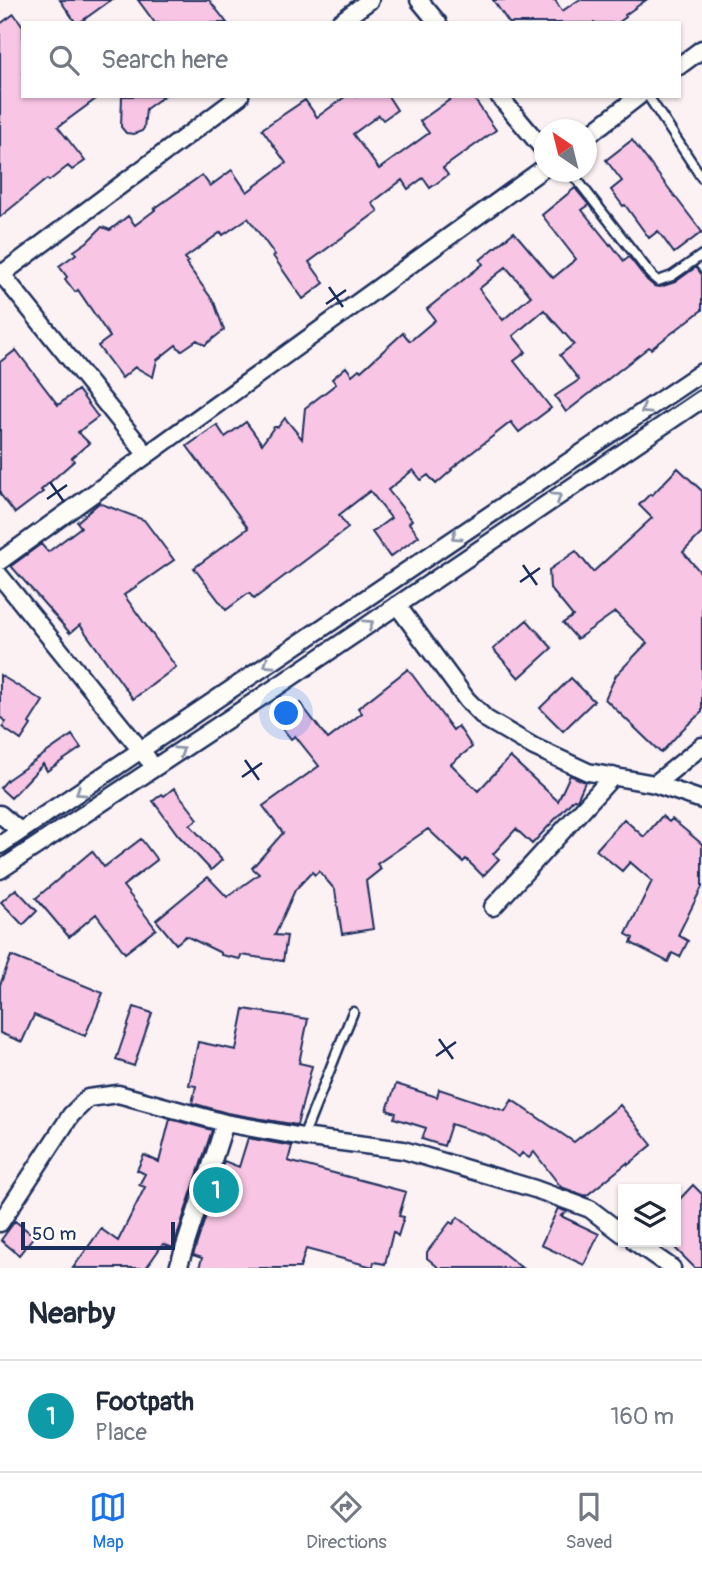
<!DOCTYPE html>
<html lang="en">
<head>
<meta charset="utf-8">
<style>
  body { margin:0; font-family:Pangolin,sans-serif; background:#f2f2f3; color:#1f2937 }
  .controls { position:absolute; right:21px; bottom:21px; display:grid; overflow:hidden; border-radius:0px; box-shadow:0 2px 5px #0004 }
  .controls button { width:63px; height:63px; display:grid; place-items:center; padding:0; border:0; border-bottom:2px solid #e0e1e3; background:#fff; color:#1f2937; font:35px sans-serif }
  .compass { position:absolute; left:534px; top:119px; width:63px; height:63px; border-radius:50%; background:#fff; box-shadow:0 2px 5px #0004; rotate:325deg }
  .scale { position:absolute; left:21px; bottom:18px; width:154px; box-sizing:border-box; padding-left:7px; border:4px solid #1b2f5e; border-top:0; font-size:19px; line-height:24px; white-space:nowrap; color:#1b2f5e; -webkit-text-stroke:5px #fdfcf7; paint-order:stroke }
  .you { position:absolute; left:287px; top:714px; width:24px; height:24px; margin:-18px; border:5px solid #fff; border-radius:50%; background:#1a73e8; box-shadow:0 0 0 10px #1a73e833 }
  .badge { display:grid; place-items:center; width:46px; height:46px; border-radius:50%; background:#1a73e8; color:#fff; font-size:23px; font-weight:700 }
  .pin { position:absolute; translate:-50% -50%; border:4px solid #fff; box-shadow:0 2px 7px #0006 }
  .list { margin:0; padding:0; list-style:none }
  h2 { display:flex; justify-content:space-between; align-items:center; height:91px; margin:0; padding:0 28px; font-size:30px }
  h2 small { font-size:23px; font-weight:400; color:#747a83 }
  .list li { display:grid; grid-template-columns:46px 1fr auto; gap:21px; align-items:center; box-sizing:border-box; height:112px; padding:0 28px; border-top:2px solid #e0e1e3 }
  .list b { display:block; font-size:26px; white-space:nowrap }
  .list p { margin:0; font-size:23px; white-space:nowrap; color:#747a83 }
  .list em { font-size:23px; font-style:normal; color:#747a83 }
  .icon { flex:none; width:38px; height:38px; fill:none; stroke:currentColor; stroke-width:2; stroke-linecap:round; stroke-linejoin:round }
  .map { position:relative; flex:none; width:702px; height:1268px; overflow:hidden }
  .search { position:absolute; background:#fff; box-shadow:0 2px 5px #0004; left:21px; right:21px; top:21px; height:77px; display:flex; align-items:center; gap:18px; box-sizing:border-box; padding:0 24px; border-radius:0px; color:#747a83; font-size:26px }
  .sheet { height:203px; background:#fff }
  nav { display:flex; justify-content:space-around; align-items:center; box-sizing:border-box; height:98px; border-top:2px solid #e0e1e3; background:#fff; font-size:19px; color:#747a83 }
  nav a { display:grid; justify-items:center; gap:4px }
  nav .on { color:#1a73e8 }
  .map>svg:first-child { display:block }
</style>
</head>
<body>
<div class="map">
<svg width="702" height="1268" viewBox="0 0 702 1268">
  <rect width="100%" height="100%" fill="#fcf1f3"/>
  <filter id="ink" filterUnits="userSpaceOnUse"><feTurbulence type="fractalNoise" baseFrequency=".0143" numOctaves="2"/><feDisplacementMap in="SourceGraphic" scale="14" xChannelSelector="R" yChannelSelector="G"/><feConvolveMatrix kernelMatrix="1 2 1 2 8 2 1 2 1" color-interpolation-filters="sRGB"/></filter>
  <g filter="url(#ink)">
    <!-- building -->
    <path fill="#f8c5e4" stroke="#1b2f5e" stroke-width="2" fill-rule="evenodd" d="M60 0H111L79 23H76Z
      M138 0H209L227 23H155Z
      M493 0H555L562 11 579 0H646L625 15 626 17 618 23H509Z
      M14 14 23 26V96H100L58 127 85 161 72 170 68 166 49 181 47 179 0 217V24Z
      M122 96H164L146 109 144 128 142 131 134 134 126 133 121 127Z
      M346 96H388L397 110 383 120 379 115 353 134 379 169 429 133 420 121 455 96H472L496 130 443 168 448 175 430 188 423 178 408 189 402 180 372 203 378 211 309 262 324 283 303 299 273 256 275 255 248 218 223 235 221 232 185 258 188 262 186 263 214 302 224 330 205 345 197 340 181 351 176 345 157 360 153 377 135 367 122 378 98 346 110 337 78 290 75 292 65 279 67 277 59 266 76 254 74 251 87 242 102 227 110 230 128 216 135 225 155 210 154 209 202 175 210 186 232 170 247 192 286 163 262 129 305 100 317 117Z
      M632 140 702 232 674 253 658 231 649 238 625 205 623 206 611 190 622 181 606 160Z
      M575 188 589 205 582 210 610 245 611 244 624 261 629 257 647 280 654 286 660 287 675 282 696 267 702 275V310L651 349 649 347 566 412 555 396 579 380 560 355 574 344 544 310 513 336 526 352 514 361 551 408 519 432 511 422 451 469 452 470 436 484 428 475 421 480 413 470 388 490 412 520 409 523 419 536 390 557 372 532 391 518 370 491 339 515 348 528 254 599 249 593 226 610 194 568 248 528 187 446 217 425 225 437 246 422 262 444 274 427H278L285 418 302 439 305 408 336 384 332 379 346 367 352 375 359 369 361 371 403 333 410 341 435 320 427 309 483 264 480 260 514 232 553 278 576 259 542 215ZM506 267 531 296 503 320 479 289Z
      M16 350 58 405 78 390 98 417 78 432 89 443 72 458 74 461 41 490 43 492 15 513 0 494V362Z
      M678 468 702 491V533L683 552 702 574V712L683 729 661 753 605 699 616 675 647 643 615 612 577 639 563 623 573 616 550 588 549 570 576 551 593 572 652 518 639 505 650 494 652 495Z
      M99 503 144 520 174 560 124 595 176 667 133 699 80 625 70 633 11 566 41 544 48 552 81 527 77 522Z
      M527 620 552 648 519 678 493 649Z
      M408 669 453 730 458 726 472 747 451 764 478 791 510 757 558 801 570 775 585 782 577 800 574 799 532 844 516 829 493 854 499 859 483 876 466 859 463 862 428 829 377 864 381 869 366 881 373 929 342 934 335 890 319 871 315 875 312 872 295 890 275 935 287 936 283 961 241 955 240 959 221 955V953L186 936 176 944 156 920 208 877 227 897 259 874 252 868 283 833 263 806 319 766 295 736 291 739 277 722 300 703 328 739 362 713 358 708Z
      M0 675 43 701 29 723 31 725 21 740 2 727 6 722 0 717Z
      M571 678 594 701 563 731 540 708Z
      M72 735 81 748 47 771 43 764 11 798 0 788 7 780Z
      M174 788 198 819 190 825 222 860 211 870 178 835 153 801 162 794 164 796Z
      M662 816 669 822 672 819 702 844V887L678 935 688 941 680 957 672 953 668 962 631 943 633 938 626 934 652 881 630 862 622 871 596 850 624 819 644 837Z
      M141 839 157 860 123 886 156 929 125 953 96 914 69 937 36 898 92 851 104 867Z
      M16 889 37 911 23 925 1 902Z
      M11 956 103 993 85 1036 34 1015 22 1042 0 1033V985Z
      M134 1007 152 1013 134 1066 116 1060Z
      M244 1009 308 1019 299 1063 312 1066 297 1125 227 1113 192 1103 196 1086 189 1085 198 1042 236 1050Z
      M396 1084 437 1097 439 1089 505 1111 512 1100 574 1142 620 1105 652 1145 628 1165 627 1163 586 1196 561 1187 534 1152 529 1158 522 1153 519 1157 488 1136 451 1124 444 1146 422 1139 426 1128 394 1118 396 1113 387 1110Z
      M170 1119 212 1130 173 1248 163 1244 146 1268H73L101 1229 118 1241 145 1187 139 1185 145 1174 137 1170 144 1155 159 1162Z
      M248 1138 292 1146 288 1161 406 1192 399 1216 404 1217 398 1236 393 1232 385 1264 374 1262 373 1267 306 1249 300 1268H199L202 1258 193 1255 224 1161 239 1167Z
      M693 1185 702 1194V1268H695L676 1249V1203Z
      M558 1208 567 1212 561 1216 599 1234 584 1265 541 1245Z
      M458 1217 522 1268H439L427 1258V1252L450 1222 453 1224Z
      M15 1221 34 1236 19 1255 1 1240Z"/>
    <g fill="none" stroke-linecap="round" stroke-linejoin="round">
      <!-- lane casing -->
      <g stroke="#1b2f5e" stroke-width="13">
        <path id="lane" d="M648 96 702 178
          M571 172 652 276 658 281 672 276 702 255
          M303 1137 353 1012"/>
      </g>
      <!-- street casing -->
      <g stroke="#1b2f5e" stroke-width="21">
        <path id="street" d="M419 0 438 23
          M339 23 370 0
          M679 66 702 49
          M499 96 544 150
          M586 137 639 96
          M0 272 147 455
          M2 274 240 96
          M0 561 544 168
          M0 576 148 759
          M397 605 467 700 486 719 534 747 588 772 655 784 702 800
          M655 784 702 746
          M0 814 20 831
          M0 845 702 372
          M0 870 275 688 702 399
          M493 907 613 776
          M0 1223 71 1115 88 1098 118 1094 225 1123 303 1137 403 1150 535 1189 590 1209 623 1234
          M635 1242 672 1268
          M178 1268 225 1123"/>
      </g>
      <!-- lane -->
      <use href="#lane" stroke="#fdfcf7" stroke-width="8"/>
      <!-- street -->
      <use href="#street" stroke="#fdfcf7" stroke-width="16"/>
    </g>
    <!-- one-way arrows -->
    <defs><path id="oneway-chevron" d="M-2-3.5L2.5 0L-2 3.5" fill="none" stroke-width="1.6" stroke-linecap="round" stroke-linejoin="round" transform="scale(1.75)"/></defs>
    <g stroke="#8c96aa">
      <use href="#oneway-chevron" transform="translate(645 410) rotate(146)"/>
      <use href="#oneway-chevron" transform="translate(557 497) rotate(-34)"/>
      <use href="#oneway-chevron" transform="translate(456 536) rotate(146)"/>
      <use href="#oneway-chevron" transform="translate(369 624) rotate(-34)"/>
      <use href="#oneway-chevron" transform="translate(268 664) rotate(146)"/>
      <use href="#oneway-chevron" transform="translate(180 751) rotate(-34)"/>
      <use href="#oneway-chevron" transform="translate(80 792) rotate(146)"/>
    </g>
  </g>
  <!-- ticks -->
  <path fill="none" stroke="#1b2f5e" stroke-width="2.5" d="M329 287 343 307M326 304 346 290M50 482 64 502M47 499 67 485M523 565 537 585M520 582 540 568M245 760 259 780M242 777 262 763M439 1039 453 1059M436 1056 456 1042"/>
</svg>
<div class="controls">
<button><svg class="icon" aria-label="layers" viewBox="0 0 24 24"><path d="M12 4l9 5-9 5-9-5zM3 14l9 5 9-5"/></svg></button>
</div>
<svg class="compass" viewBox="-18 -18 36 36"><path d="M0-13l5 13h-10z" fill="#e53935"/><path d="M0 13l5-13h-10z" fill="#747a83"/></svg>
<div class="scale">50 m</div>
<div class="you"></div>
<div class="pin badge" style="left:216px;top:1190px;background:#0f9aa8">1</div>
<div class="search"><svg class="icon" aria-label="search" viewBox="0 0 24 24"><circle cx="10" cy="10" r="6"/><path d="M15 15l6 6"/></svg>Search here</div>
</div>
<section class="sheet">
<h2>Nearby<small></small></h2>
<ul class="list">
<li><span class="badge" style="background:#0f9aa8">1</span><div><b>Footpath</b><p>Place</p></div><em>160 m</em></li>
</ul>
</section>
<nav>
<a class="on"><svg class="icon" aria-label="map" viewBox="0 0 24 24"><path d="M3 6l6-2 6 2 6-2v14l-6 2-6-2-6 2zM9 4v14M15 6v14"/></svg>Map</a>
<a><svg class="icon" aria-label="directions" viewBox="0 0 24 24"><path d="M12 3l9 9-9 9-9-9zM9 14v-3h6M13 9l2 2-2 2"/></svg>Directions</a>
<a><svg class="icon" aria-label="saved" viewBox="0 0 24 24"><path d="M7 4h10v16l-5-4-5 4z"/></svg>Saved</a>
</nav>
</body>
</html>
